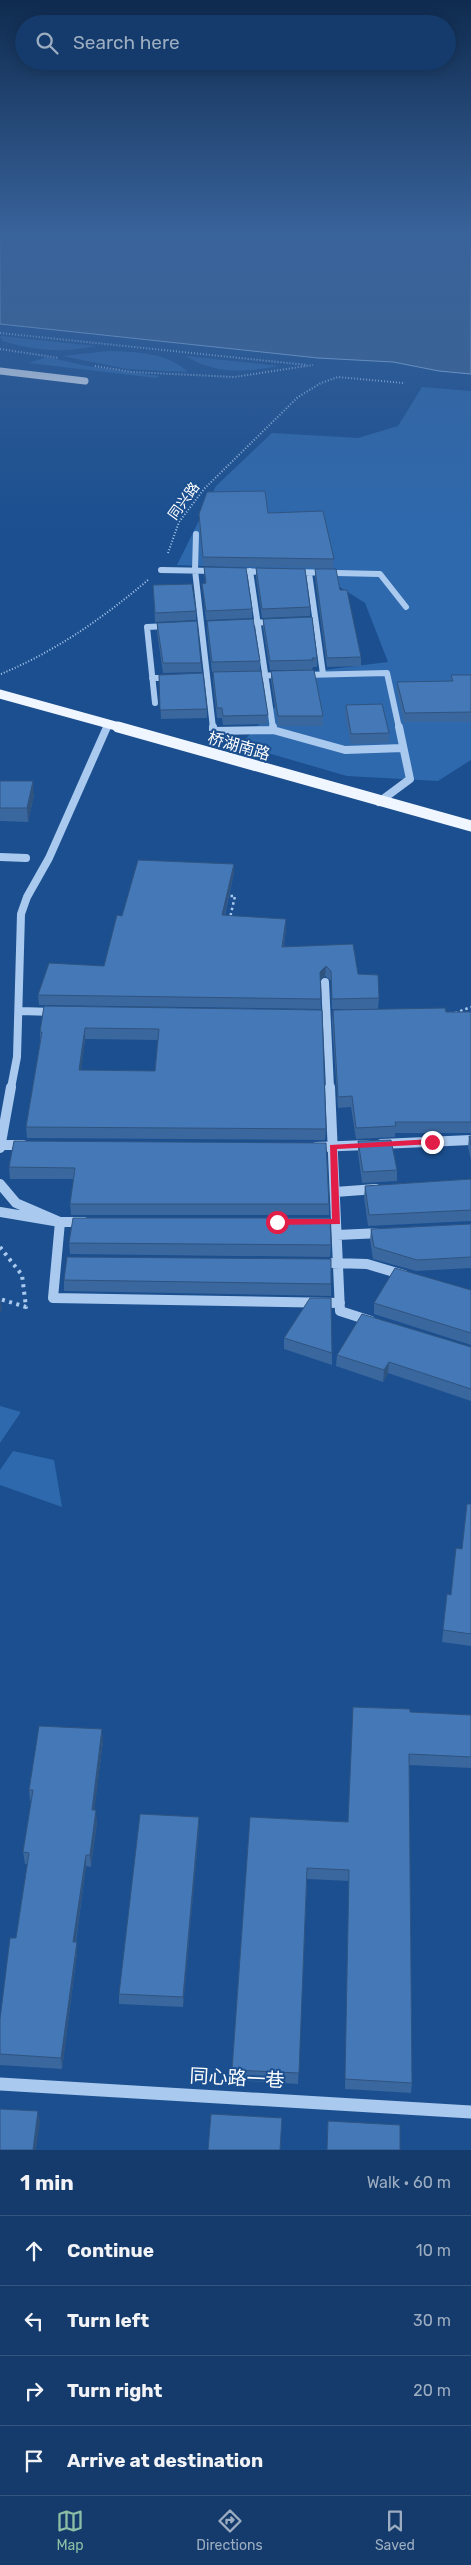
<!DOCTYPE html>
<html lang="en">
<head>
<meta charset="utf-8">
<style>
  body { margin:0; font-family:Rubik,"Noto Sans SC",sans-serif; background:#1d4271; color:#f1f3f6 }
  .stop { position:absolute; width:15px; height:15px; margin:-11px; border:4px solid #e11d48; border-radius:50%; background:#fff }
  .stop.end { background:#e11d48; border-color:#fff; box-shadow:0 1px 5px #0008 }
  .list { margin:0; padding:0; list-style:none }
  h2 { display:flex; justify-content:space-between; align-items:center; height:65px; margin:0; padding:0 20px; font-size:21px }
  h2 small { font-size:16px; font-weight:400; color:#9dadc1 }
  .list li { display:grid; grid-template-columns:32px 1fr auto; gap:15px; align-items:center; box-sizing:border-box; height:70px; padding:0 20px; border-top:1px solid #33557e }
  .list b { display:block; font-size:19px; white-space:nowrap }
  .list em { font-size:16px; font-style:normal; color:#9dadc1 }
  .icon { flex:none; width:28px; height:28px; fill:none; stroke:currentColor; stroke-width:2; stroke-linecap:round; stroke-linejoin:round }
  .map { position:relative; flex:none; width:471px; height:2150px; overflow:hidden }
  .search { position:absolute; background:#143b6b; box-shadow:0 2px 12px #0003; left:15px; right:15px; top:15px; height:55px; display:flex; align-items:center; gap:12px; box-sizing:border-box; padding:0 18px; border-radius:28px; color:#9dadc1; font-size:19px }
  .sheet { height:345px; background:#143b6b }
  nav { display:flex; justify-content:space-around; align-items:center; box-sizing:border-box; height:70px; border-top:1px solid #33557e; background:#143b6b; font-size:14px; color:#9dadc1 }
  nav a { display:grid; justify-items:center; gap:2px }
  nav .on { color:#8abfa5 }
  .map>svg:first-child { display:block }
</style>
</head>
<body>
<div class="map">
<svg width="471" height="2150" viewBox="0 0 471 2150">
  <rect width="100%" height="100%" fill="#1b4f8f"/>
  <!-- green -->
  <path fill="#2e69ad" d="M0 336 96 346C64 353 34 351 3 341Z
    M108 351C135 352 167 352 188 372L127 369 63 356Z
    M186 356 279 366C245 372 216 375 186 356Z
    M47 357 87 366 159 376 156 378 29 363Z
    M422 387 471 391V760L438 781 347 776 240 745 307 672 388 662 365 603 313 570 177 565 216 486 272 433 358 438 398 426Z
    M0 1406 21 1412 0 1443Z
    M13 1451 54 1460 62 1507 0 1485V1470Z"/>
  <!-- water -->
  <path fill="#3c6290" stroke="#9cc4f0" d="M0 232H471V374L439 371 393 362 318 358 0 324Z"/>
  <g fill="none" stroke-linecap="round" stroke-linejoin="round">
    <!-- path-far2 -->
    <path stroke="#a9c9ee" stroke-width="2" stroke-dasharray="1 2" stroke-linecap="butt" d="M0 333 307 365
      M0 349 59 358
      M95 366 132 372 234 377 313 365
      M168 553 179 522 204 489 298 397 321 383 338 377 403 383
      M1 674C56 651 103 618 148 580"/>
    <!-- path-far1 -->
    <path stroke="#a9c9ee" stroke-width="2.5" stroke-dasharray="2.5 3" stroke-linecap="butt" d="M225 896H235L230 918
      M455 1013 471 1007"/>
    <!-- path -->
    <path stroke="#a9c9ee" stroke-width="4" stroke-dasharray="3 4.5" stroke-linecap="butt" d="M0 1247 22 1275 26 1307 0 1299"/>
    <!-- minor-far3 -->
    <path stroke="#a9c9ee" stroke-width="6" d="M196 534 195 570 213 728
      M161 570 215 571
      M236 571 268 572
      M250 571 273 728
      M293 572 380 574 406 607
      M309 573 323 674
      M244 623 273 622
      M304 675 387 673 399 728
      M252 676 281 675
      M152 678H171
      M155 703 147 627 168 626
      M106 728 108 725"/>
    <!-- minor-far2 -->
    <path stroke="#a9c9ee" stroke-width="8" d="M213 727V731L273 730 345 750 403 748
      M273 727V730
      M379 802 410 779 399 727
      M0 857 26 858
      M325 982 330 1088
      M20 1011 54 1012
      M11 1088 17 1057 21 914 27 897 49 858 107 727"/>
    <!-- minor-far1 -->
    <path stroke="#a9c9ee" stroke-width="10" d="M330 1087 340 1311 371 1321
      M381 1144 471 1140
      M0 1145H23
      M316 1147 368 1145
      M0 1148 11 1087
      M0 1184 16 1203 60 1222 53 1298 340 1303
      M335 1192 376 1189
      M0 1212 60 1222H84
      M337 1235 381 1233
      M333 1263 367 1264 404 1275"/>
    <!-- minor -->
    <path stroke="#a9c9ee" stroke-width="13" d="M0 2084 471 2112"/>
    <!-- major-far2 -->
    <path stroke="#f0f6ff" stroke-width="7" d="M0 371 85 381"/>
    <!-- major-far1 -->
    <path stroke="#f0f6ff" stroke-width="9" d="M0 694 123 728"/>
    <!-- major -->
    <path stroke="#f0f6ff" stroke-width="11" d="M118 727 471 826"/>
  </g>
  <!-- wall -->
  <path fill="#3a679d" fill-rule="evenodd" d="M268 513 334 559 333 568 203 566 199 523V514Z
    M204 567 252 609V618L206 620 203 592 202 584 205 583Z
    M256 568 310 607V616L262 618 256 577Z
    M315 569 340 590 361 657V666L327 667 315 578Z
    M153 585 196 611V620L155 622Z
    M263 619 317 658V667H313L312 670H270L263 628Z
    M207 621 260 661V671L212 672 207 630Z
    M157 623 201 663 202 672 163 673 157 632Z
    M271 671 323 716V726H278L271 680Z
    M213 672 268 715 267 724 223 725 222 718H217L213 682Z
    M159 675 207 709V718L161 719Z
    M451 675H471V722H404L397 692V682L451 681Z
    M346 705 389 733V743L351 744 345 715Z
    M0 781 34 795 28 822 0 821Z
    M234 873 225 915 286 929 284 946 358 974 379 998 378 1009H332L331 981 325 976 320 981 321 1009 39 1005 38 995 104 966 122 916Z
    M44 1006 322 1010 326 1129 325 1140 27 1138 26 1127 40 1043V1032ZM85 1039 158 1040 155 1071 81 1070Z
    M333 1010 471 1012V1133H395V1137L356 1139 351 1107 338 1108 332 1021Z
    M469 1136H471V1160L468 1147Z
    M14 1141 329 1204V1215H71L70 1204 74 1179H10L9 1167Z
    M358 1141 397 1170V1181L362 1183 358 1153Z
    M471 1179V1221L368 1226 364 1197 365 1186Z
    M471 1224V1268L416 1271 373 1259 370 1240 371 1229Z
    M69 1243 331 1245 330 1257 70 1254Z
    M64 1280 331 1284V1296L64 1291Z
    M471 1290V1345L374 1314V1303Z
    M284 1338 332 1353V1365L284 1349Z
    M470 1347H471V1401L388 1373 383 1382 336 1366 337 1355Z
    M471 1504V1646L442 1642 447 1594 451 1595 462 1549Z
    M410 1712 471 1715V1768L409 1765 412 2083 411 2093 345 2089 349 1881 307 1879 298 2084 232 2080V2070L250 1817 348 1822Z
    M103 1741 94 1810 97 1822 91 1867 86 1866 76 1942H77V1953L62 2069 0 2065V2019L16 1938 28 1864H25L23 1852 32 1801H30L29 1790Z
    M199 1817V1828L183 2007 119 2004V1994Z"/>
  <!-- shaded-wall -->
  <path fill="#305480" d="M33 781 34 795 28 822 27 808Z
    M234 864V873L222 925V915Z
    M286 919V929L282 957V947Z
    M326 966 325 976 319 982 320 972Z
    M85 1028V1039L80 1081 79 1070Z
    M0 1295 2 1310 0 1313Z
    M389 1362 388 1373 383 1382 384 1370Z
    M102 1729 103 1741 93 1822 92 1810Z
    M96 1810 97 1822 91 1867 90 1855Z
    M199 1817V1828L183 2007V1997Z
    M86 1855V1866L74 1953 73 1942Z
    M77 1942V1953L62 2069 61 2058Z
    M38 2111 40 2122 36 2150H33Z"/>
  <!-- building -->
  <path fill="#4478b7" stroke="#305480" fill-rule="evenodd" d="M265 491 268 513 323 511 334 559 203 557 199 514 207 492Z
    M204 567 246 568 252 609 206 611 202 584 206 583Z
    M256 568 305 569 310 607 262 609Z
    M315 569H336L340 590H347L361 657 327 658Z
    M192 584 196 611 155 613 153 585Z
    M312 617 317 658H312L313 660 270 661 263 619Z
    M253 619 260 661 212 662 207 621Z
    M197 621 201 663H163L157 623Z
    M314 670 323 716H278L271 671Z
    M261 671 268 715 223 716 222 708H217L213 672Z
    M203 673 207 709 160 710 159 675Z
    M451 675H471V712L405 713 397 682 453 681Z
    M382 704 389 733 351 734 346 705Z
    M0 781H33L27 808H0Z
    M138 860 234 864 222 915 286 919 282 947 353 944 358 974 378 975 379 998 332 999 331 971 326 966 320 972 321 999 38 995 49 963 104 966 117 915 122 916Z
    M44 1006 322 1010 326 1129 26 1127 42 1032H40ZM85 1028 159 1029 155 1071 79 1070Z
    M445 1008 446 1012H471V1122H395L396 1126 356 1128 352 1096 338 1097 333 1010Z
    M469 1136H471V1145Z
    M391 1140 397 1170 363 1172 358 1141Z
    M14 1141 326 1143 329 1204H70L75 1168 9 1167Z
    M471 1179V1210L369 1215 365 1186Z
    M73 1218H330L331 1245 69 1243Z
    M471 1224V1257L417 1260 374 1247 371 1229Z
    M67 1257 331 1259V1284L64 1280Z
    M395 1268 471 1290V1333L374 1303Z
    M310 1298H331L332 1353 284 1338Z
    M362 1314 471 1347V1389L389 1362 384 1370 337 1355Z
    M467 1504H471V1634L443 1630 447 1594 451 1595 456 1548 462 1549Z
    M353 1707 410 1709V1712L471 1715V1757L409 1754 412 2083 345 2079 349 1870 307 1868 299 2073 232 2070 250 1817 348 1822Z
    M39 1726 102 1729 92 1810H96L90 1855H86L73 1942H77L61 2058 0 2054V2019L10 1938H16L29 1853 23 1852 33 1790H29Z
    M140 1814 199 1817 183 1997 119 1994Z
    M0 2109 38 2111 33 2150H0Z
    M211 2114 282 2118 280 2150H208Z
    M328 2121 400 2125V2150H327Z"/>
  <!-- sky -->
  <linearGradient id="sky" x2="0" y2="1"><stop stop-color="#0f2b4f"/><stop offset="0.44" stop-color="#39639b"/><stop offset="1" stop-color="#39639b" stop-opacity="0"/></linearGradient>
  <rect width="471" height="533" fill="url(#sky)"/>
  <!-- route -->
  <path fill="#e11d48" d="M432 1139 434 1140V1144L337 1149 340 1224 277 1225 273 1222 277 1219H332L330 1145Z"/>
  <g text-anchor="middle" dominant-baseline="central" stroke-width="4" stroke-linejoin="round" paint-order="stroke">
    <!-- far-street labels -->
    <g font-size="14" fill="#fff" stroke="#1b4f8f">
      <text transform="translate(184 501) rotate(-54)">同兴路</text>
    </g>
    <!-- street labels -->
    <g font-size="16" fill="#fff" stroke="#1b4f8f">
      <text transform="translate(239 746) rotate(16)">桥湖南路</text>
    </g>
    <!-- near-street labels -->
    <g font-size="19" fill="#fff" stroke="#1b4f8f">
      <text transform="translate(237 2078) rotate(3)">同心路一巷</text>
    </g>
  </g>
</svg>
<div class="stop" style="left:277px;top:1222px"></div>
<div class="stop end" style="left:432px;top:1142px"></div>
<div class="search"><svg class="icon" aria-label="search" viewBox="0 0 24 24"><circle cx="10" cy="10" r="6"/><path d="M15 15l6 6"/></svg>Search here</div>
</div>
<section class="sheet">
<h2>1 min<small>Walk · 60 m</small></h2>
<ul class="list">
<li><svg class="icon" aria-label="ahead" viewBox="0 0 24 24"><path d="M12 20V5M6 11l6-6 6 6"/></svg><div><b>Continue</b></div><em>10 m</em></li>
<li><svg class="icon" aria-label="left" viewBox="0 0 24 24"><path d="M17 20v-9H6M10 6l-5 5 5 5"/></svg><div><b>Turn left</b></div><em>30 m</em></li>
<li><svg class="icon" aria-label="right" viewBox="0 0 24 24"><path d="M7 20v-9h11M14 6l5 5-5 5"/></svg><div><b>Turn right</b></div><em>20 m</em></li>
<li><svg class="icon" aria-label="arrive" viewBox="0 0 24 24"><path d="M6 21V4h12l-3 4 3 4H6"/></svg><div><b>Arrive at destination</b></div></li>
</ul>
</section>
<nav>
<a class="on"><svg class="icon" aria-label="map" viewBox="0 0 24 24"><path d="M3 6l6-2 6 2 6-2v14l-6 2-6-2-6 2zM9 4v14M15 6v14"/></svg>Map</a>
<a><svg class="icon" aria-label="directions" viewBox="0 0 24 24"><path d="M12 3l9 9-9 9-9-9zM9 14v-3h6M13 9l2 2-2 2"/></svg>Directions</a>
<a><svg class="icon" aria-label="saved" viewBox="0 0 24 24"><path d="M7 4h10v16l-5-4-5 4z"/></svg>Saved</a>
</nav>
</body>
</html>
